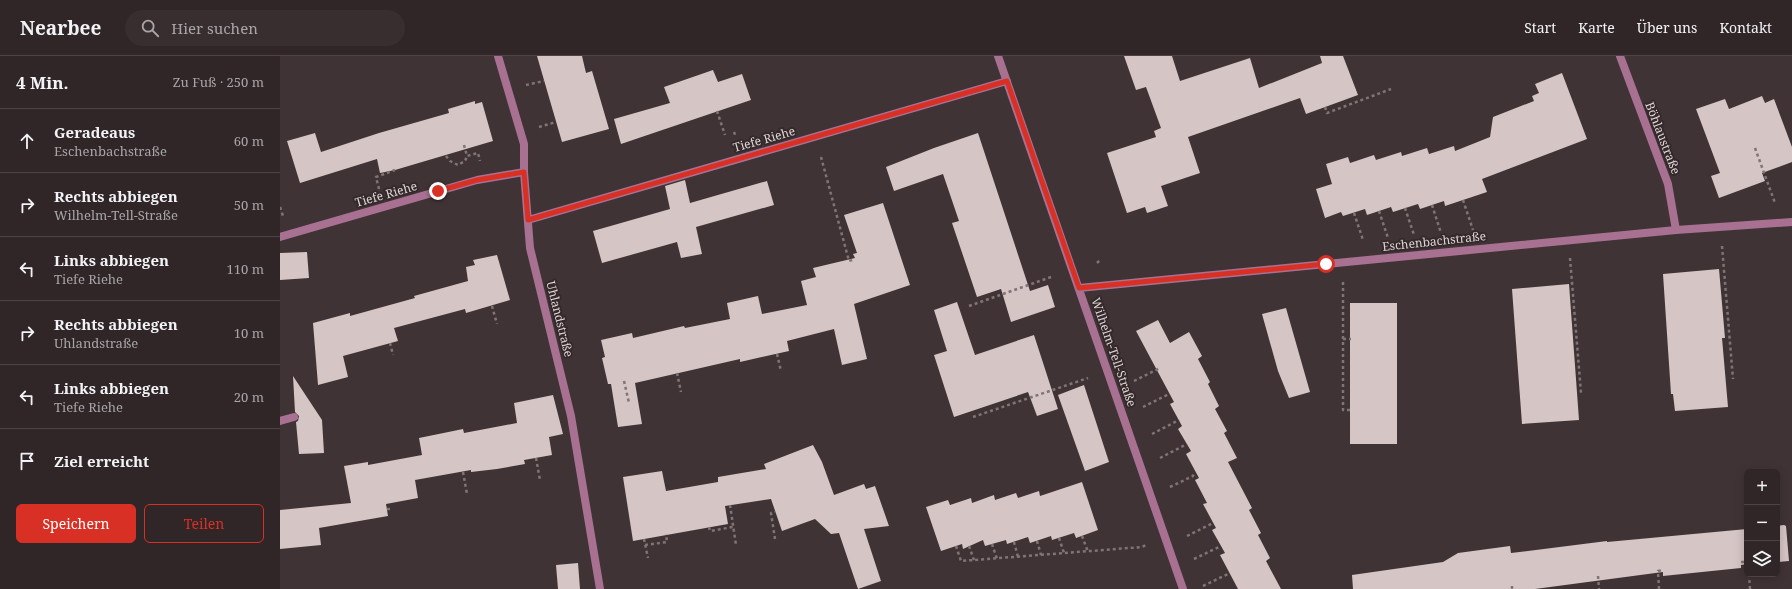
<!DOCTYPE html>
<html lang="de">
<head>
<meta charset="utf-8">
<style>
  body { margin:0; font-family:"Noto Serif",serif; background:#382e30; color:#f1f3f6 }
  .controls { position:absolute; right:12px; bottom:12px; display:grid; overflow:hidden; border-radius:6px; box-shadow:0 2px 10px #0003 }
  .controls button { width:36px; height:36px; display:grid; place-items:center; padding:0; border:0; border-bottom:1px solid #4b4345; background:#302628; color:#f1f3f6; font:20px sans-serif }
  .stop { position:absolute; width:12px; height:12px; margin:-9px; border:3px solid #d93025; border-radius:50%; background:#fff }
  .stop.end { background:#d93025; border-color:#fff; box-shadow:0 1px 4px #0008 }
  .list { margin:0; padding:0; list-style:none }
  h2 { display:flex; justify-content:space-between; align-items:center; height:52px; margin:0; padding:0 16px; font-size:17px }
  h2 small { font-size:13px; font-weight:400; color:#a8a5a8 }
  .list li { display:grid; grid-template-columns:26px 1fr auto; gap:12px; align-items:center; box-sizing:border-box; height:64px; padding:0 16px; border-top:1px solid #4b4345 }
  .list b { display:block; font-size:15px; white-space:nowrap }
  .list p { margin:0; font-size:13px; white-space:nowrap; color:#a8a5a8 }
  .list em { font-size:13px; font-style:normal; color:#a8a5a8 }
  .actions { display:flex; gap:8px; padding:12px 16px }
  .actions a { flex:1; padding:9px 0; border:1px solid #d93025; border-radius:6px; text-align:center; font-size:14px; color:#d93025 }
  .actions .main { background:#d93025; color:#fff }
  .icon { flex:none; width:22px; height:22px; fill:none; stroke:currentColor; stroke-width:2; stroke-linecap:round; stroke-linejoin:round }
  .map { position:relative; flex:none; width:1512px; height:533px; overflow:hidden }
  header { display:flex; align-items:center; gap:24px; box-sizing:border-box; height:56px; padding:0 20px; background:#302628; border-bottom:1px solid #4b4345 }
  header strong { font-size:19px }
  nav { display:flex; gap:22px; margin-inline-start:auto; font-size:14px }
  .search { width:280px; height:36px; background:#382e30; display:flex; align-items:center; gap:10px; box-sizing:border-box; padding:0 14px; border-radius:22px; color:#a8a5a8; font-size:15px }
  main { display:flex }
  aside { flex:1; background:#302628 }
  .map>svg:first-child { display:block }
</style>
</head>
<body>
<header>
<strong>Nearbee</strong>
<div class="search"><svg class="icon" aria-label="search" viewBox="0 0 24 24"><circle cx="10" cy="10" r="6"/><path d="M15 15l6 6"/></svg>Hier suchen</div>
<nav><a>Start</a><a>Karte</a><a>Über uns</a><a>Kontakt</a></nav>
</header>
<main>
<aside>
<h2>4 Min.<small>Zu Fuß · 250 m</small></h2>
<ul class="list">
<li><svg class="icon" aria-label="ahead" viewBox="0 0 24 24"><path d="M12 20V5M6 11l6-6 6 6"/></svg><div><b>Geradeaus</b><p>Eschenbachstraße</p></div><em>60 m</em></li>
<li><svg class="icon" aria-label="right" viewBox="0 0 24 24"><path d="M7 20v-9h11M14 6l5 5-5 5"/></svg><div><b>Rechts abbiegen</b><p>Wilhelm-Tell-Straße</p></div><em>50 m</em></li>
<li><svg class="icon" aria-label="left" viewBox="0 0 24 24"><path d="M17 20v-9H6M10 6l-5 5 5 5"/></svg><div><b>Links abbiegen</b><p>Tiefe Riehe</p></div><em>110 m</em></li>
<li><svg class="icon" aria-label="right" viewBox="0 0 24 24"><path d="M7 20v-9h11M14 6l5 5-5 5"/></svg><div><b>Rechts abbiegen</b><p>Uhlandstraße</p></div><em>10 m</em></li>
<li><svg class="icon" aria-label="left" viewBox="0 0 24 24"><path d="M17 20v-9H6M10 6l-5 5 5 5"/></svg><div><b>Links abbiegen</b><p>Tiefe Riehe</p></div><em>20 m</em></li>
<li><svg class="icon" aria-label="arrive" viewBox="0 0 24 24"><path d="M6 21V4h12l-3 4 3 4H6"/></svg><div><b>Ziel erreicht</b></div></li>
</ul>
<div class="actions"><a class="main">Speichern</a><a>Teilen</a></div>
</aside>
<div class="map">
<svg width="1512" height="533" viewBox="0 0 1512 533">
  <rect width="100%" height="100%" fill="#403336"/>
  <!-- building -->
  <path fill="#d5c5c4" d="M257 0H302L306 17 312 15 329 73 282 86Z
    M844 0H892L900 25 970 2 979 32 1042 7 1040 0H1063L1078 39 1026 58 1020 42 908 81 920 117 881 130 888 150 867 157 865 151 847 157 827 97 876 81 874 75 881 72 866 31 856 34Z
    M433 14 438 26 462 18 471 44 341 88 334 63 390 47 384 31Z
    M1282 17 1307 83 1202 123 1207 136 1165 150 1164 145 1140 153 1138 148 1113 156 1111 151 1087 159 1085 153 1063 160 1061 156 1045 162 1036 133 1052 128 1046 108 1068 101 1070 107 1094 99 1096 104 1121 96 1122 100 1147 92 1149 98 1174 90 1175 95 1210 81 1213 61 1254 45 1252 40 1259 37 1255 28Z
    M1482 40 1485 47 1494 43 1512 91V106L1482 117 1485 125 1439 142 1431 120 1440 117 1416 53 1445 43 1449 53Z
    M195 45V48L202 46 213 85 115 114 100 117 97 103 20 127 7 85 35 77 41 96 99 77 169 57 168 53Z
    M698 77 750 235 768 229 775 251 731 266 721 233 697 241 672 167 679 165 663 118 614 135 606 111 654 92Z
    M405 124 410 147 487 125 494 149 416 171 422 198 401 202 397 186 322 207 313 175 390 153 385 130Z
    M603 147 630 229 574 248 587 303 562 309 554 273 507 285 509 295 460 306V303L355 327 362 368 338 371 331 328H328L322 302 325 301 321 284 352 277 353 282 404 270 405 272 450 263 447 247 478 240 482 258 527 249 521 225 536 221 533 212 575 202 573 198 577 197 564 159Z
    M27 196 29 222 0 224V197Z
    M217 199 230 244 186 257 185 253 114 272 118 285 63 300 68 321 38 329 33 267 70 257V260L135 242 134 240 188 225 186 211 195 209 193 204Z
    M1439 213 1445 282H1442L1448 351 1395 355 1393 338H1391L1383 218Z
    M1289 228 1299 364 1242 368 1232 233Z
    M677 246 695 299 754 279 778 353 757 360 748 336 674 361 654 299 667 295 654 254Z
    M1070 247H1117V388H1070Z
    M1006 252 1030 336 1009 342 998 315 982 258Z
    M878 264 890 287 909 276 922 300 918 303 930 326 928 328 939 350 935 353 947 375 944 377 957 402 948 406 972 452 969 454 981 477 978 479 990 502 986 505 1001 533H958L940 499 945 497 932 474 936 472 923 448 927 447 915 424 919 422 906 398 911 395 898 373 902 370 890 348 894 346 856 275Z
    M13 320 42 364 44 397 19 398 16 366 18 365 19 360 15 356Z
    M804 329 829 406 805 415 778 339Z
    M273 339 283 378 269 381 272 399 244 404 245 408 217 413 191 416V414L135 424 138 442 106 448 108 460 39 472 41 489 0 493V454L71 447 64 410 88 406V409L142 399 139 382 183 373 184 377 237 367 234 347Z
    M533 389 542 406 554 439 584 428 586 433 595 430 609 470 584 473 601 525 578 533 559 477 551 478 535 463 502 475 491 443 445 450 448 468 353 485 343 421 382 415 386 435 438 426V421L486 413 484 408Z
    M802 426 818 474 796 482 794 477 772 484 771 480 750 487 748 481 727 488 726 484 705 490 703 484 683 493 682 488 661 495 646 451 668 444 670 449 691 442 692 447 714 439 715 444 736 437 738 442 759 435 760 440Z
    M1504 469 1506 470 1509 505 1497 506V470Z
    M1467 473V508L1461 509V512L1383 520V516L1255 533H1073L1072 519 1163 506 1178 497 1230 490 1231 497 1327 485V486Z
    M298 507 300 533H278L276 509Z"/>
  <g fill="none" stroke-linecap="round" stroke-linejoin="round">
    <!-- path -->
    <path stroke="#7f7476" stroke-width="2.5" stroke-dasharray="3 3" stroke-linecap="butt" d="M246 29 264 25
      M1045 51 1047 57 1111 33
      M437 55 445 79
      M259 71 276 66
      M454 76 456 81
      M184 89 187 100 198 97 200 105
      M1475 92 1495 147
      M166 100 170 105 178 109 185 105 187 100
      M541 101 569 205 575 203
      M99 133 96 121 115 114
      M1183 144 1193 174
      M1152 149 1161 177
      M0 151 3 160
      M1125 152 1134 179
      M1099 155 1108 182
      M1074 157 1083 184
      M1442 190 1453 323
      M1290 202 1301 337
      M817 207 820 204
      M1063 226V354H1070
      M212 250 217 268
      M689 250 774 220
      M1063 283H1071
      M110 287 113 299
      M497 298 501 315
      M397 317 401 336
      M344 325 349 347
      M854 325 880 312
      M863 351 889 338
      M693 361 808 322
      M872 378 899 364
      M256 402 260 424
      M880 402 907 388
      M183 416 187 438
      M890 431 913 420 915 416
      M450 449 456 489
      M107 453H113
      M429 471 430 475 453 471
      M802 480 808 496
      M907 480 933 467
      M779 482 784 497
      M364 483 368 502
      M495 483 491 457 495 456
      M757 485 761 499
      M734 486 738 501
      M712 488 717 503
      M365 489 387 486 386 478
      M676 490 681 505 862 491 866 489
      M689 490 694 504
      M914 503 941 490
      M1461 506H1467
      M1469 518 1470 533
      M1318 520 1319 533
      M923 530 950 517
      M1232 530V533
      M1379 533 1378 515 1383 514"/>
    <!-- service -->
    <path stroke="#a87192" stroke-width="8" d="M0 365 14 361"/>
    <!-- minor -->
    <path stroke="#a87192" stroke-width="8" d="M218 0 244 88V116L250 192 291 360 320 533
      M718 0 903 533
      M1340 0 1388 128 1396 174
      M248 164 727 25
      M0 181 197 124 244 116
      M799 232 1396 174 1512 166"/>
  </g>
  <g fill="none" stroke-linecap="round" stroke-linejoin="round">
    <!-- route -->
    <path stroke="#d93025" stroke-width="5" d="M158 135 197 124 244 116 248 164 727 25 799 232 1046 208"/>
  </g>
  <g text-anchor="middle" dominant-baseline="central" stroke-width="4" stroke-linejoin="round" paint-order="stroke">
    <!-- street labels -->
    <g font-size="12" fill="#ddd5d6" stroke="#35292c">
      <text transform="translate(1383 82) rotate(69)">Böhlaustraße</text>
      <text transform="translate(484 83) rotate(-16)">Tiefe Riehe</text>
      <text transform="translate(106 138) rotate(-16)">Tiefe Riehe</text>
      <text transform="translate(1154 185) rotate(-6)">Eschenbachstraße</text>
      <text transform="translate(280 263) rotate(76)">Uhlandstraße</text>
      <text transform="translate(834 296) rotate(71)">Wilhelm-Tell-Straße</text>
    </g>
  </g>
</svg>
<div class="controls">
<button>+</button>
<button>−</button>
<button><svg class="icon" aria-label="layers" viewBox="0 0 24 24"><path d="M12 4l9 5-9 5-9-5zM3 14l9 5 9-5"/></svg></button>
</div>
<div class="stop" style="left:1046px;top:208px"></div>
<div class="stop end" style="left:158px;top:135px"></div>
</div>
</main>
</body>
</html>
